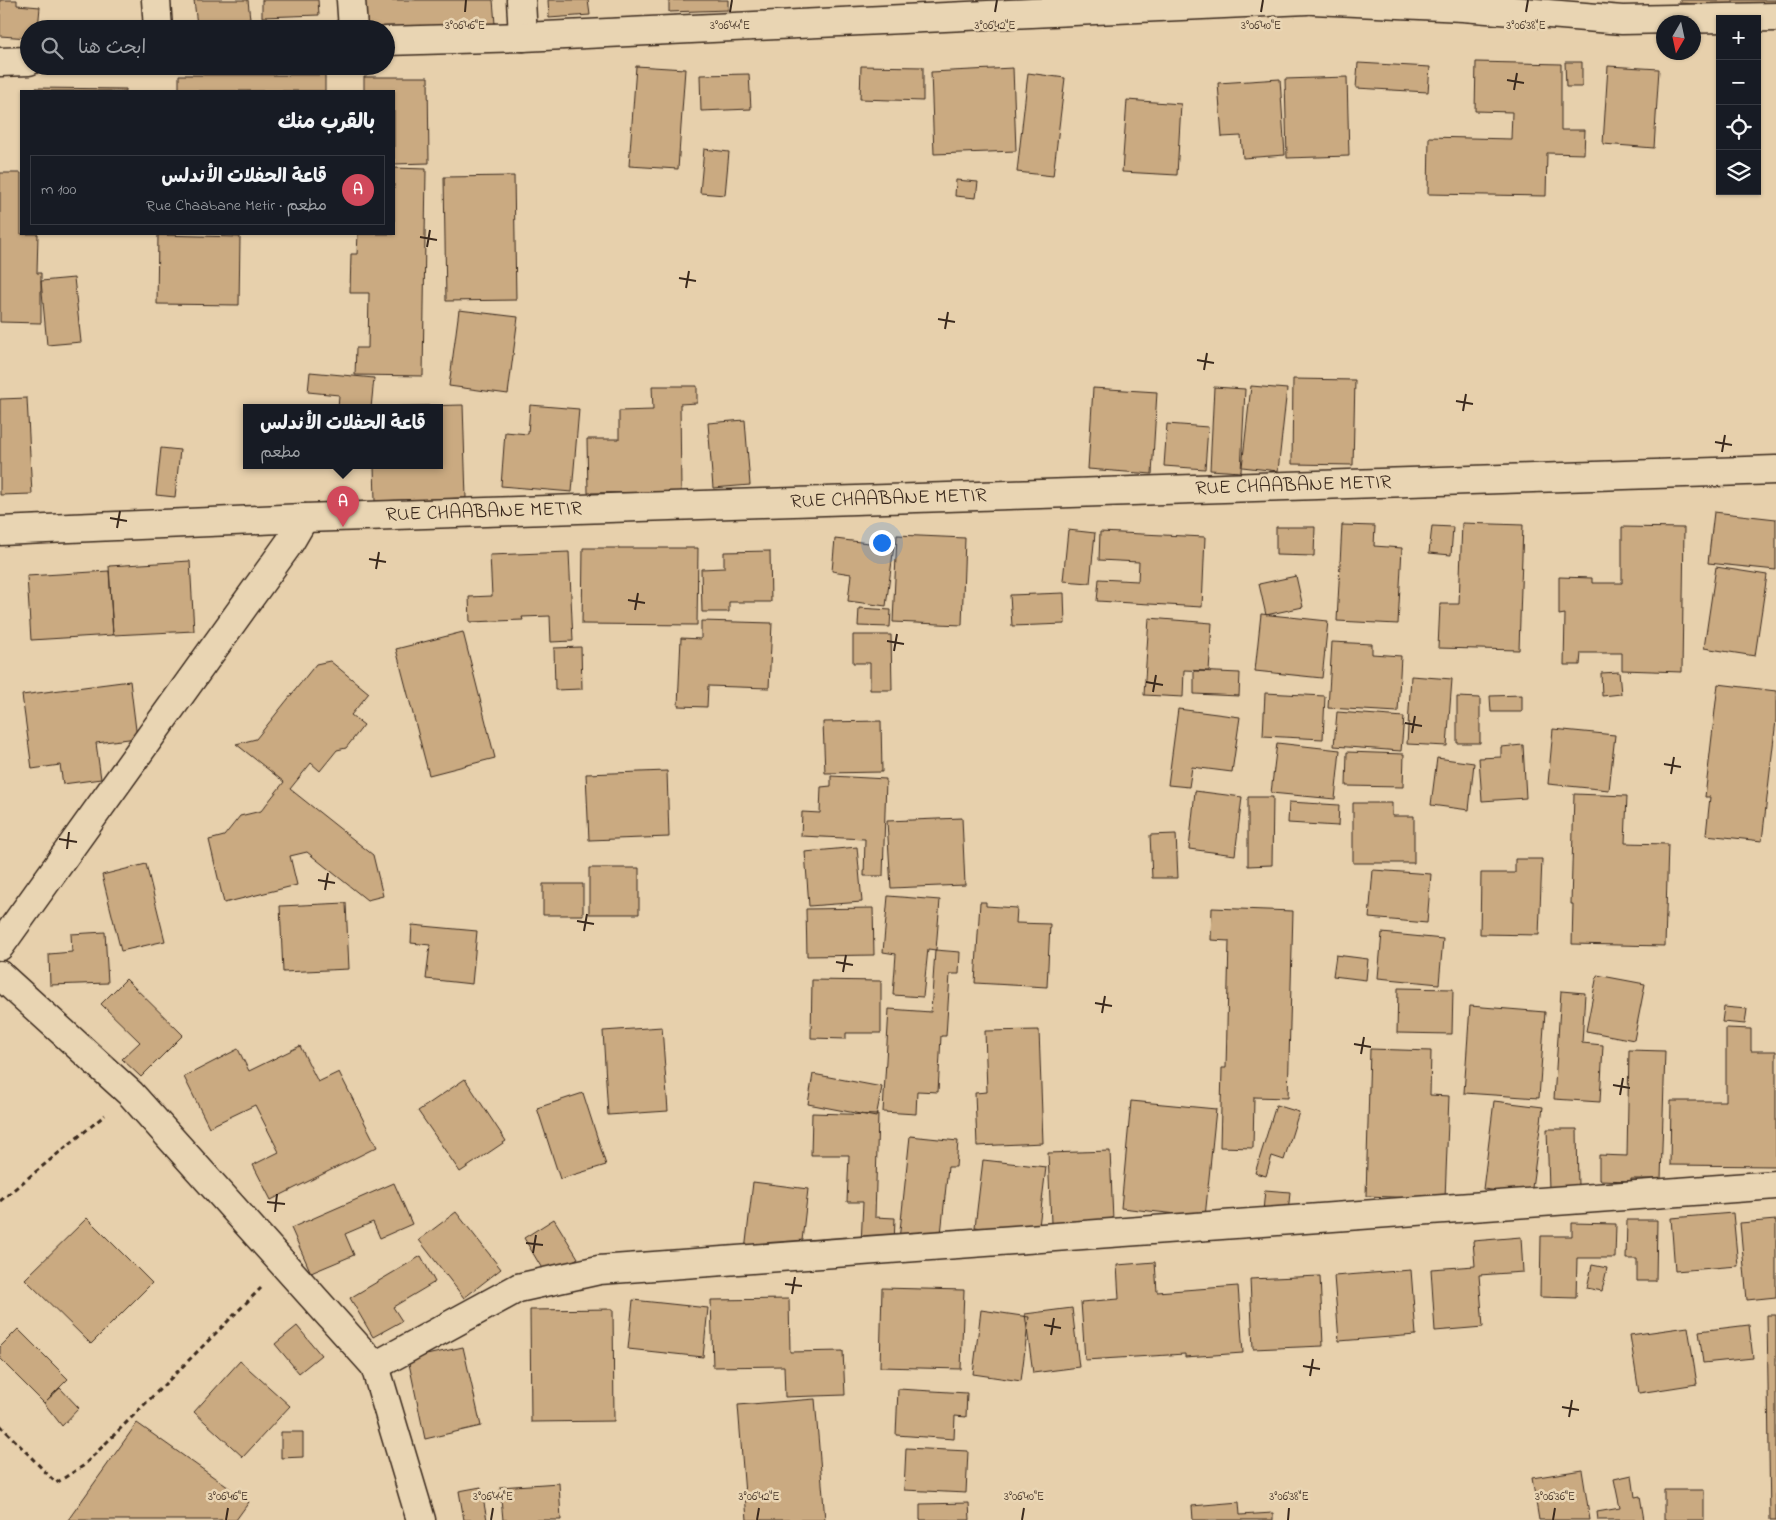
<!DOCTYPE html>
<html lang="ar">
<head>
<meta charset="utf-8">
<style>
  body { margin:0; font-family:"Indie Flower","Playpen Sans Arabic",sans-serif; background:#242831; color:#f1f3f6; direction:rtl }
  .controls { position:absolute; right:15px; top:15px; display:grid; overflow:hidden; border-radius:0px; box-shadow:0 1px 4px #0004 }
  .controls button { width:45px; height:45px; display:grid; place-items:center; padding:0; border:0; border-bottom:1px solid #363941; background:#171b24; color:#f1f3f6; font:25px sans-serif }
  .compass { position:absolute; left:1656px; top:15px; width:45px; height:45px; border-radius:50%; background:#171b24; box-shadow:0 1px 4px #0004; rotate:189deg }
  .you { position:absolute; left:881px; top:542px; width:18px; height:18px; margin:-12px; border:4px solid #fff; border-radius:50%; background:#1a73e8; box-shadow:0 0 0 8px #1a73e833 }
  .badge { display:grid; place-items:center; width:32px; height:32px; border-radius:50%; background:#d1495b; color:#fff; font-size:16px; font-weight:700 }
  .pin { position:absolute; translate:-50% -41px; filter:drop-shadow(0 1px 2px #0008) }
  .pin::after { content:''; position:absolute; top:26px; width:18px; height:15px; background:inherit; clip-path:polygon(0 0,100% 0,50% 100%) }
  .popup { position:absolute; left:243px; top:404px; width:200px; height:65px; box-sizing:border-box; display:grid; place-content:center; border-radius:0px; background:#171b24; filter:drop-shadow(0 1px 4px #0005); font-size:16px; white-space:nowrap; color:#9ea1a6 }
  .popup b { font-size:19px; color:#f1f3f6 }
  .popup::after { content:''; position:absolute; left:50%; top:100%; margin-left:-10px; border:10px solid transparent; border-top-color:#171b24 }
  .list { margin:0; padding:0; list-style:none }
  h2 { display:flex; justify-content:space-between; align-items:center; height:65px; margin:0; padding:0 20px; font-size:21px }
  h2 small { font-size:16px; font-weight:400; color:#9ea1a6 }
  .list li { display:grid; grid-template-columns:32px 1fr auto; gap:15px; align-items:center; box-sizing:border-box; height:70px; margin:0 10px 10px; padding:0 10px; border:1px solid #363941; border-radius:0px }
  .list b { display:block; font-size:19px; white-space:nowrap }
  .list p { margin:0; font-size:16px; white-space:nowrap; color:#9ea1a6 }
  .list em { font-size:16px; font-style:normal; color:#9ea1a6 }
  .icon { flex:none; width:28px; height:28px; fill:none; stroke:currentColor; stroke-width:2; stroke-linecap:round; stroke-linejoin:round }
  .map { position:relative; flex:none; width:1776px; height:1520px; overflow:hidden; direction:ltr }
  .search { position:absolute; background:#171b24; box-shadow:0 1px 4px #0004; left:20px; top:20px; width:375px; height:55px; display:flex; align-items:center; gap:12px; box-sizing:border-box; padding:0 18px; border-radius:28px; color:#9ea1a6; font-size:19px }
  .panel { position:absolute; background:#171b24; box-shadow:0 1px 4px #0004; left:20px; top:90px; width:375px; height:145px; border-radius:0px; direction:rtl }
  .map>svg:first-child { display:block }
</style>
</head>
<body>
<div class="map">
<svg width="1776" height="1520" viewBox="0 0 1776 1520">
  <rect width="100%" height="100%" fill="#e7d0ac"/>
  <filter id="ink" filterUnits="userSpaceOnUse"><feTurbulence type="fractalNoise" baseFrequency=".02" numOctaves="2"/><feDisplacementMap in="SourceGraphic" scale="10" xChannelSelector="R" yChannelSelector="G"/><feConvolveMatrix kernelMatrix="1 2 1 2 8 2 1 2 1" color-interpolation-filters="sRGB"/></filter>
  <g filter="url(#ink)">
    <!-- building -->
    <path fill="#caaa81" stroke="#3b2a1e" d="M0 0H17V5L40 7 38 29H29V38L0 36Z
      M194 0H248L250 19 197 25Z
      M262 0H318L319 15 262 17Z
      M358 0H493L495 24 359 29Z
      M548 0H588L590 15 549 18Z
      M669 0H728V10L669 12Z
      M1679 0H1776V8L1679 3Z
      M1476 62 1561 64V130H1585L1584 154 1547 153 1546 196 1428 194 1429 137 1511 139 1512 112 1475 111Z
      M1565 62H1582V87H1566Z
      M1358 63 1430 67 1428 92 1356 88Z
      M636 66 685 69 678 169 629 166Z
      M861 66 923 67V101L860 99Z
      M1608 66 1659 69 1654 148 1603 144Z
      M1013 68 1016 151 934 154 931 72Z
      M1028 73 1065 78 1053 176 1017 172Z
      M749 74 751 109 701 111 700 75Z
      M179 75H325V91H179Z
      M364 77H428L429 163 394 164V91H364Z
      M1347 77 1349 156 1287 158 1285 79Z
      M1280 79 1285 155 1243 158 1241 136 1222 137 1218 83Z
      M36 88 126 89V91H36Z
      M1127 100 1181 104 1177 175 1122 172Z
      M704 149 729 152 725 195 700 193Z
      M394 168 426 169 423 376 355 375 356 348H368L369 293H350L351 254H357L358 234H394Z
      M0 173H21V234H38L37 273H41V323L0 322Z
      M514 176 516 300 446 301 444 177Z
      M956 180 978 182 976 198 955 196Z
      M158 235 240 237 239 305 157 304Z
      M74 278 81 342 47 345 41 281Z
      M459 310 518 317 508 394 449 386Z
      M310 372 374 378 371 408H338L339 395 308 392Z
      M1293 379 1355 380 1353 465 1292 464Z
      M652 386H697V403L680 404 681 492 588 493 587 439H619V411L653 410Z
      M1251 386 1287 389 1278 471 1242 467Z
      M1214 387 1245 389 1241 472 1210 470Z
      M1093 388 1157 392 1152 474 1088 469Z
      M27 398 32 494 0 495V399Z
      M463 405 466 498 375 501 374 466H439V408L373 407Z
      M530 405 579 409 572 492 501 486 505 432 528 434Z
      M745 420 750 485 713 488 708 423Z
      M1167 424 1208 427 1205 469 1164 466Z
      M161 448 180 450 175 497 156 495Z
      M1714 512 1776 519V570L1708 563Z
      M1462 523 1523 525 1519 650 1438 648 1440 604H1459Z
      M1342 525 1375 526 1374 546 1402 548 1398 624 1337 621Z
      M1432 526 1453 527 1451 555 1429 553Z
      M1276 527H1315L1314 556 1276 555Z
      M1622 527 1684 528 1682 672 1622 670V653H1581L1580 665H1564L1565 614 1559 615V577L1592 578V583H1622Z
      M1068 530 1095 533 1090 583 1063 581Z
      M1100 532 1205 537 1202 607 1097 601 1099 579 1138 581 1139 562 1099 560Z
      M897 535 965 538 962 625 893 622Z
      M835 539 894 546 886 606 848 601 851 574 832 571Z
      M583 548H698L697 625 582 624Z
      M770 551 771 602H729V612H702L701 569 724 568V552Z
      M569 552 573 641 551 642 550 616 522 617 523 620 470 622 469 597 492 596 490 555Z
      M190 561 194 631 113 635 109 566Z
      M1716 567 1767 575 1755 656 1704 648Z
      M109 571 113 635 31 640 27 576Z
      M1296 576 1303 607 1266 615 1259 584Z
      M1064 593 1065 624 1012 626 1010 595Z
      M859 608 891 610 890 627 858 626Z
      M1261 614 1328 621 1322 678 1255 671Z
      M1149 618 1212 623 1209 671 1184 670 1183 697 1144 695Z
      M701 621 772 623 769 688 708 686 707 707 678 706 681 638 701 639Z
      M463 632 495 758 429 775 396 649Z
      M853 635H891L892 690H870V663H853Z
      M1332 642 1372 644V654L1401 656 1398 712 1328 708Z
      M581 647 582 689 555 690 554 648Z
      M330 661 369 693 351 715 364 725 346 748 337 750 320 771 311 763 290 789 373 855 383 896 367 900 307 852 290 856 297 885 224 903 209 840 224 836 240 816 261 811 284 782 236 744 256 739 316 664Z
      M1194 671 1240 673 1239 696 1194 694Z
      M1619 672 1621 694 1602 696 1601 673Z
      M1411 676 1452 679 1447 746 1407 744Z
      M130 681 137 738 96 743 101 779 63 784 60 765 32 769 22 695Z
      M1718 684 1776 691V720L1762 841 1706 835 1710 797H1705Z
      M1265 693 1325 696 1323 739 1263 736Z
      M1522 695V712H1491L1490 696Z
      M1457 697 1480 698V743H1457Z
      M1178 709 1240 717 1232 772 1192 767 1189 787 1168 785Z
      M1337 712 1404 717 1401 751 1334 746Z
      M881 721 882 772 825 773 823 722Z
      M1553 729 1615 735 1609 790 1548 784Z
      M1277 743 1340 750 1335 799 1271 793Z
      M1523 745 1526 798 1482 801 1479 758 1501 757V747Z
      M1347 752 1404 754 1403 787 1346 786Z
      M1437 758 1474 763 1469 810 1431 805Z
      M667 771 669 837 589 840 586 774Z
      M831 776 886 779 883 876H864L865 839 801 836 802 812 820 813 821 787 831 786Z
      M1195 791 1242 797 1235 855 1189 849Z
      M1574 794 1627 796 1625 843 1668 844 1665 946 1572 944 1573 904H1571Z
      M1248 797H1273L1272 865 1248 866Z
      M1289 802 1339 805 1338 826 1288 823Z
      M1353 803H1392V816H1414V863H1353Z
      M962 818 965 885 891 888 887 821Z
      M1176 834 1178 878H1152L1150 835Z
      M857 847 862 902 809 906 805 852Z
      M1515 859H1542L1539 935 1480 934 1481 873H1515Z
      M146 864 165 941 121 951 102 875Z
      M589 868H639V914H589Z
      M1373 870 1431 874 1427 923 1369 918Z
      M543 884H583V915H543Z
      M888 896 940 900 936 950 928 949 923 997 893 995 896 954 883 952Z
      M980 902H986V906L1017 908 1016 923 1050 924 1047 987 975 983Z
      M346 903 349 969 283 972 280 906Z
      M873 908 874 955 807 956 806 909Z
      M1212 908 1293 911 1288 1098 1254 1097 1253 1148 1220 1147 1222 1068H1226L1229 941 1211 940Z
      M412 925 477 931 472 984 426 979 430 945 411 943Z
      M105 932 108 983 50 985 49 954 72 952 71 934Z
      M1382 933 1443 939 1439 984 1378 978Z
      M935 950 960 952 959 974H950L946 1036H941L938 1092 917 1091 916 1114 883 1112 889 1009 931 1012Z
      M1336 955 1368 959 1366 980 1333 976Z
      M1597 975 1645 984 1634 1040 1586 1031Z
      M126 979 183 1035 141 1077 122 1059 140 1042 101 1004Z
      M812 980 881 981V1033H846V1039L811 1038Z
      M1398 988 1453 989 1452 1034 1397 1033Z
      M1561 991 1585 993 1582 1043 1603 1045 1600 1102 1554 1099Z
      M1470 1006 1545 1012 1539 1098 1464 1093Z
      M1724 1007 1747 1009 1745 1024 1722 1022Z
      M662 1027 668 1111 608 1115 603 1031Z
      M1726 1028 1751 1029V1051H1776V1166L1670 1165 1671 1101H1726Z
      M1039 1030 1043 1143 977 1146 975 1093 987 1092 985 1031Z
      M300 1046 318 1082 339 1072 377 1147 271 1200 253 1165 279 1152 255 1105 209 1127 184 1077 238 1049 249 1071Z
      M1370 1049 1431 1051 1430 1095 1449 1096 1445 1199 1366 1196Z
      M1629 1050 1665 1051 1661 1179H1631V1181L1599 1180V1155L1627 1156Z
      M813 1074 882 1087 876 1117 808 1104Z
      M465 1079 506 1141 460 1172 418 1111Z
      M583 1093 606 1165 560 1179 537 1108Z
      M1131 1101 1216 1109 1205 1217 1121 1208Z
      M1494 1101 1543 1107 1531 1195 1483 1189Z
      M1276 1105 1299 1112 1284 1160 1272 1156 1266 1176 1255 1173Z
      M812 1113 878 1115 875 1217 895 1218 894 1245 861 1244 863 1202H847L849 1155H811Z
      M1547 1129H1577L1578 1188 1549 1189Z
      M910 1136 958 1141 956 1167H948L940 1244 899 1240Z
      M1110 1151 1113 1220 1051 1223 1048 1153Z
      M983 1160 1046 1167 1038 1235 975 1227Z
      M753 1182 808 1189 800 1258 745 1251Z
      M394 1183 412 1224 380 1238 373 1222 345 1234 354 1255 311 1273 291 1228Z
      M1265 1190 1290 1192 1288 1214 1263 1211Z
      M456 1212 501 1269 464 1298 419 1240Z
      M1733 1213 1738 1266 1675 1271 1671 1218Z
      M87 1218 152 1283 91 1344 25 1279Z
      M554 1219 578 1258 547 1277 524 1238Z
      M1627 1220H1657L1656 1281H1637V1259H1626Z
      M1776 1220V1297L1747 1300 1740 1223Z
      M1572 1223 1616 1224 1615 1258H1577L1576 1298 1540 1297 1541 1236H1572Z
      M1521 1237 1523 1272 1479 1275 1483 1327 1435 1331 1431 1269 1475 1266 1473 1241Z
      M421 1256 435 1282 393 1307 402 1321 373 1337 350 1298Z
      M1155 1262 1157 1292 1238 1286 1243 1353 1185 1357V1354L1085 1360 1081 1302 1119 1299 1117 1265Z
      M1592 1265 1607 1268 1602 1291 1587 1288Z
      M1411 1270 1416 1335 1339 1341 1334 1276Z
      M1320 1276 1323 1346 1253 1349 1250 1279Z
      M882 1288 964 1290 961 1369 880 1367Z
      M789 1299 790 1352 843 1351 845 1395 785 1397 784 1366 713 1367 711 1300Z
      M633 1300 708 1308 703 1357 628 1349Z
      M1072 1308 1079 1367 1033 1373 1025 1314Z
      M613 1309 614 1421 531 1422 530 1310Z
      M981 1310 1029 1317 1021 1381 973 1374Z
      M1767 1315H1776V1520H1770Z
      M1749 1325 1753 1358 1703 1363 1699 1331Z
      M297 1326 321 1355 299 1373 275 1344Z
      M1688 1327 1697 1384 1639 1393 1630 1335Z
      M18 1329 68 1379 44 1403 0 1359V1347Z
      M463 1347 481 1426 425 1439 408 1359Z
      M240 1361 290 1406 243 1457 194 1412Z
      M60 1388 79 1408 62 1426 44 1403Z
      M898 1389 967 1393 966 1417 955 1416 954 1439 896 1435Z
      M815 1399 825 1520H747L738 1405Z
      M137 1423 249 1502 236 1520H68Z
      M281 1432H303V1457L281 1458Z
      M906 1448 968 1451 966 1493 904 1490Z
      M1582 1470 1590 1520H1539L1532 1478Z
      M1632 1475 1635 1497 1640 1496 1644 1520H1598L1597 1512 1620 1508 1614 1479Z
      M559 1483 561 1520H503L500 1487Z
      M481 1487 487 1520H464L459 1491Z
      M1664 1490H1704V1520H1664Z
      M1239 1502 1240 1515 1273 1513V1520H1193L1192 1506Z
      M969 1503 970 1520H920V1504Z"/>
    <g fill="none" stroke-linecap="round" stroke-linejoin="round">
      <!-- minor casing -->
      <g stroke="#3b2a1e" stroke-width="31">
        <g id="minor">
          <path d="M156 0 158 29"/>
          <path d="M351 0 353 29"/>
          <path d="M521 0 523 37"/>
          <path d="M1313 0 1463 7 1622 20 1776 17"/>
          <path d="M386 41 523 37 1307 0"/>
          <path d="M0 62 29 61"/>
          <path id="s1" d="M0 531 304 518 1776 470"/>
          <path d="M0 946 290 542 304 518"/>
          <path d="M0 975 131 1094 375 1366 421 1520"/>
          <path d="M375 1366 518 1288 599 1270 1776 1185"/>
        </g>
      </g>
      <!-- path -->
      <path stroke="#3b2a1e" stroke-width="3" stroke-dasharray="5 4" stroke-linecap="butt" d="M0 1201 105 1115
        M0 1425 56 1483 83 1466 261 1288"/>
      <!-- minor -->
      <use href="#minor" stroke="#e9d5b3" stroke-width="28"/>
    </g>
  </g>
  <!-- ticks -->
  <path fill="none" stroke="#3b2a1e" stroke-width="2" d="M465 12 466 0M730 12 732 0M995 12 997 0M1261 12 1263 0M1526 12 1528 0M1507 80 1524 83M1514 90 1517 73M420 237 437 240M427 247 430 230M679 278 696 281M686 288 689 271M938 319 955 322M945 329 948 312M1197 360 1214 363M1204 370 1207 353M1456 401 1473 404M1463 411 1466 394M1715 442 1732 445M1722 452 1725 435M110 518 127 521M117 528 120 511M369 559 386 562M376 569 379 552M628 600 645 603M635 610 638 593M887 641 904 644M894 651 897 634M1146 682 1163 685M1153 692 1156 675M1405 723 1422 726M1412 733 1415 716M1664 764 1681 767M1671 774 1674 757M59 839 77 842M67 849 69 832M318 880 335 883M325 890 328 873M577 921 594 924M584 931 587 914M836 962 853 965M843 972 846 955M1095 1003 1112 1006M1102 1013 1105 996M1354 1044 1371 1047M1361 1054 1364 1037M1613 1085 1630 1088M1620 1095 1623 1078M267 1202 285 1204M275 1212 277 1194M526 1243 543 1245M533 1253 536 1235M785 1284 802 1286M792 1294 795 1277M1044 1325 1061 1328M1051 1335 1054 1318M1303 1366 1320 1369M1310 1376 1313 1359M1562 1407 1579 1410M1569 1417 1572 1400M226 1520 228 1508M491 1520 493 1508M757 1520 759 1508M1022 1520 1024 1508M1288 1520 1289 1508M1553 1520 1555 1508"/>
  <g text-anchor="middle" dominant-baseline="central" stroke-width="5" stroke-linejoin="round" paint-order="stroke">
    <!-- street labels -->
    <g font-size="20" fill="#3b2a1e" stroke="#e9d5b3">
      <text stroke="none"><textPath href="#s1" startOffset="1294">RUE CHAABANE METIR</textPath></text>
      <text stroke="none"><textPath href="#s1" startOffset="889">RUE CHAABANE METIR</textPath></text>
      <text stroke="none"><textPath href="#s1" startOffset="484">RUE CHAABANE METIR</textPath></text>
    </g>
  </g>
  <g font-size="12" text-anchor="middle" fill="#3b2a1e" stroke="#e9d5b3" stroke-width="5" stroke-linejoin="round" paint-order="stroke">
    <text x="465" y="29">3°06'46"E</text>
    <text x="730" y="29">3°06'44"E</text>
    <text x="995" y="29">3°06'42"E</text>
    <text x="1261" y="29">3°06'40"E</text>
    <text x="1526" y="29">3°06'38"E</text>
    <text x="228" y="1500">3°06'46"E</text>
    <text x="493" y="1500">3°06'44"E</text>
    <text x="759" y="1500">3°06'42"E</text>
    <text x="1024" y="1500">3°06'40"E</text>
    <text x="1289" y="1500">3°06'38"E</text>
    <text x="1555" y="1500">3°06'36"E</text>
  </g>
</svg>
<div class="controls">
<button>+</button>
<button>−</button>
<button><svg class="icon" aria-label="locate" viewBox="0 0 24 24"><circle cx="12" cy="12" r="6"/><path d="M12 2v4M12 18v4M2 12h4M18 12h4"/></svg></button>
<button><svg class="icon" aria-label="layers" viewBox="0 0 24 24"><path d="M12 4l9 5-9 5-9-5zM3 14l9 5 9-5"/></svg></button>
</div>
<svg class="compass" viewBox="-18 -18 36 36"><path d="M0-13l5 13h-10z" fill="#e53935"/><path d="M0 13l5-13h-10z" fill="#9ea1a6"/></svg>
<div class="you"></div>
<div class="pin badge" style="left:343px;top:527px">A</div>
<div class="popup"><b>قاعة الحفلات الأندلس</b>مطعم</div>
<div class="search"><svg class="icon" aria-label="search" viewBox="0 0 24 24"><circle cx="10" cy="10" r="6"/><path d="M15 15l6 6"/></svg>ابحث هنا</div>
<section class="panel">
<h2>بالقرب منك<small></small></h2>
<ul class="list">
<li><span class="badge">A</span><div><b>قاعة الحفلات الأندلس</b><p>مطعم · Rue Chaabane Metir</p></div><em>100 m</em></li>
</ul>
</section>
</div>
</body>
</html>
